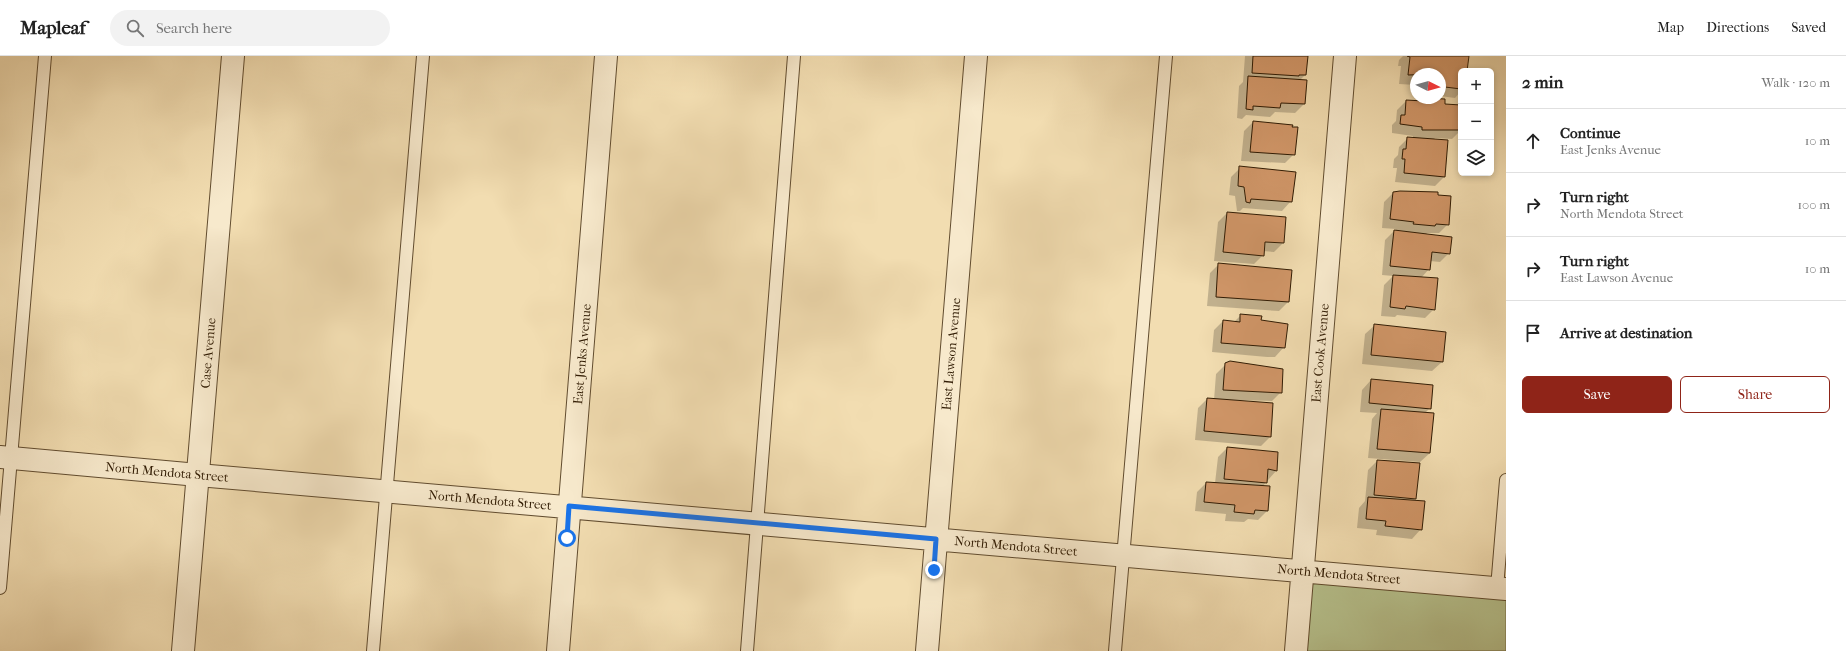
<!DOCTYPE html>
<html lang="en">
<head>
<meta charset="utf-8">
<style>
  body { margin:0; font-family:"IM FELL French Canon",serif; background:#f2f2f2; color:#222 }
  .controls { position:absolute; right:12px; top:12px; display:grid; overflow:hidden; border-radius:6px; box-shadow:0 2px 6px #0003 }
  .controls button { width:36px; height:36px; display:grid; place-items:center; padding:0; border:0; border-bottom:1px solid #e0e0e0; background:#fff; color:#222; font:20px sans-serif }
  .compass { position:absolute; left:1410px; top:12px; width:36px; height:36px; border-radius:50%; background:#fff; box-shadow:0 2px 6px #0003; rotate:95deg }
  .stop { position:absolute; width:12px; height:12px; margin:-9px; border:3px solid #1a73e8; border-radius:50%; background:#fff }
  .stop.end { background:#1a73e8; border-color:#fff; box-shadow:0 1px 4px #0008 }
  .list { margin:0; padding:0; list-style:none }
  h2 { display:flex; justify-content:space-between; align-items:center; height:52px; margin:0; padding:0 16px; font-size:17px }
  h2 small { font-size:13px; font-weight:400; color:#767676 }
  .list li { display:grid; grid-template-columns:26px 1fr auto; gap:12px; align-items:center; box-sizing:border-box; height:64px; padding:0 16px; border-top:1px solid #e0e0e0 }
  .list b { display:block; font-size:15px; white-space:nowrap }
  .list p { margin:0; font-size:13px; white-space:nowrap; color:#767676 }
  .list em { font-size:13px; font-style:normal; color:#767676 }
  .actions { display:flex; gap:8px; padding:12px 16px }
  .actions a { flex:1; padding:9px 0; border:1px solid #8f2418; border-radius:6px; text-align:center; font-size:14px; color:#8f2418 }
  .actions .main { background:#8f2418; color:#fff }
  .icon { flex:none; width:22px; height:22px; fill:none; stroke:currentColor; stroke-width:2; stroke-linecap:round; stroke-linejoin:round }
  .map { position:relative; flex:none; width:1506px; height:595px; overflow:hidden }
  header { display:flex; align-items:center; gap:24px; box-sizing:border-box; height:56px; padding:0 20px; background:#fff; border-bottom:1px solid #e0e0e0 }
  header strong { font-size:19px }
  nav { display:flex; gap:22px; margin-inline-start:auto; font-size:14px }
  .search { width:280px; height:36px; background:#f2f2f2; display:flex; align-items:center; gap:10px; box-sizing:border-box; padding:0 14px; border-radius:22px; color:#767676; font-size:15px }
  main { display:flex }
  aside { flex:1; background:#fff }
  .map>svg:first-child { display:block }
</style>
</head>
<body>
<header>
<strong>Mapleaf</strong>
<div class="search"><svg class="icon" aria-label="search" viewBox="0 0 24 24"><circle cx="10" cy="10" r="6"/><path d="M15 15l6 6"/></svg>Search here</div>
<nav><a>Map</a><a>Directions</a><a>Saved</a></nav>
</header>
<main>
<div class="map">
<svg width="1506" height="595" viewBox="0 0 1506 595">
  <rect width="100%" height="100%" fill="#f2ddb1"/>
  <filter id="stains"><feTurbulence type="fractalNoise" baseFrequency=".005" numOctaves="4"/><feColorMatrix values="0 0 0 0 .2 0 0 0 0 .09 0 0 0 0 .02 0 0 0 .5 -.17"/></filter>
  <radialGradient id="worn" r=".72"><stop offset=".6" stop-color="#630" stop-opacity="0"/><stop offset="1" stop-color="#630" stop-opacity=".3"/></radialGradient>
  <!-- green -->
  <path fill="#b7c28e" stroke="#746f49" d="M1302 515 1506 534V595H1296Z"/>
  <!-- shadow -->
  <path fill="#0003" d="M1245 0H1307L1305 19 1299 25 1304 48 1295 57 1275 56 1270 61 1246 59 1242 63 1237 62 1239 30 1243 26Z
    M1403 0H1468L1466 15H1461V35L1455 42 1440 40V18H1416V29L1399 28 1401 10H1398L1399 4Z
    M1424 42 1444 49 1461 50V74L1452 83 1435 82 1433 84 1445 120 1435 130 1395 126 1397 112H1393L1394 103 1398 99 1399 91 1408 82H1413V80L1392 77V69L1396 65 1397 54 1406 45 1421 46Z
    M1253 66 1291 70 1294 98 1285 107 1241 105 1244 75Z
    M1240 112 1291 145 1282 155 1243 152 1240 155H1237L1235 140 1229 139 1231 121Z
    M1393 137 1448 168 1439 177H1427L1425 179 1449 197 1440 206 1430 205 1429 213 1421 222 1434 253 1425 262 1397 259 1395 261 1381 260 1384 229 1393 220 1382 219 1385 184 1396 173 1382 172 1384 146Z
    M1227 157 1283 187 1274 196 1263 195V199L1254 208 1214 205 1218 166Z
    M1219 208 1288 246 1279 255 1207 250 1210 217Z
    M1241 259 1260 265 1284 291 1275 301H1267L1212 296 1214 274 1223 265 1234 266Z
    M1375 269 1442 306 1432 315 1362 308 1365 278Z
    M1226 308 1281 336 1272 345 1237 344 1270 381 1261 390 1195 384 1198 352 1207 343 1214 344 1216 318Z
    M1371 324 1430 352 1425 357 1430 397 1420 406 1368 402 1372 363 1377 357 1360 356 1362 334Z
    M1227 392 1276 415 1262 431 1267 455 1258 464 1248 463 1244 466 1225 465 1226 458 1195 455 1197 436 1206 427H1215L1218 401Z
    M1377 405 1416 442 1413 445 1421 473 1412 483 1376 479 1377 474 1357 472 1359 452 1365 445 1368 414Z"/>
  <!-- building -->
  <path fill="#d09668" stroke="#311c04" d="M1253 0H1308L1306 19H1299V20L1252 17Z
    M1407 0H1469L1467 15H1461V33L1445 31V27H1440V18L1408 19 1410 1Z
    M1248 20 1307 24 1305 48 1281 47 1280 52 1253 50V54L1246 53Z
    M1424 42 1445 43V48L1461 49V74H1422V71L1400 68 1401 59H1405L1406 44 1424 45Z
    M1253 65 1293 69 1292 71H1298L1295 99 1250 96Z
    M1407 81 1448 84 1445 121 1404 117 1405 103H1402L1403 93H1406Z
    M1239 110 1296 116 1292 146 1251 143 1250 147 1246 146 1244 131 1238 130Z
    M1400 135 1438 136V139L1451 140 1449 169 1436 168 1435 170 1413 168 1414 166 1390 163 1393 136Z
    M1227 156 1286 161 1284 187 1265 186 1264 200 1223 196Z
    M1394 174 1452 181 1450 198 1432 196 1430 214 1390 210Z
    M1218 207 1292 214 1289 246 1216 241Z
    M1393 219 1438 222 1435 254 1406 250 1405 253 1390 251Z
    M1240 258 1262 260 1261 264 1288 268 1285 292 1221 287 1223 264 1240 266Z
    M1374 268 1446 276 1443 306 1371 299Z
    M1230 305 1283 313 1282 337 1223 334 1225 307Z
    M1371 323 1433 329 1431 353 1369 347Z
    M1207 342 1273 347 1271 381 1204 375Z
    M1381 353 1434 357 1430 397 1377 393Z
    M1227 391 1278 396 1277 415 1268 413 1267 427 1224 423Z
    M1377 404 1420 407 1416 443 1374 439Z
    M1206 426 1270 430 1268 455 1255 454 1254 458 1234 456 1235 449 1204 446Z
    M1368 441 1425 445 1422 474 1385 470 1386 465 1366 463Z"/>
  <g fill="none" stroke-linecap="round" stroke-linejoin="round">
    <!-- service casing -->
    <g stroke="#614c2f" stroke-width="14">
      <path id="service" d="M0 532 45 0
        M1497 532 1506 424
        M373 595 423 0
        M747 595 794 0
        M1115 595 1166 0"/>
    </g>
    <!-- minor casing -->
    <g stroke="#614c2f" stroke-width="24">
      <path id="minor" d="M0 401 198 419 1506 533
        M558 595 606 0
        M927 595 976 0
        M1296 595 1345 0"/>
    </g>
    <!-- tertiary casing -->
    <g stroke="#614c2f" stroke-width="24">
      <path id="tertiary" d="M183 595 233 0"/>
    </g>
    <!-- service -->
    <use href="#service" stroke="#f7e9cc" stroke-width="12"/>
    <!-- minor -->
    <use href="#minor" stroke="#f7e9cc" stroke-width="22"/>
    <!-- tertiary -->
    <use href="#tertiary" stroke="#f7e9cc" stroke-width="22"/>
  </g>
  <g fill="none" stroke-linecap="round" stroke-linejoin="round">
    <!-- route -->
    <path stroke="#1a73e8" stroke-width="5" d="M567 482 569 450 936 483 934 514"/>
  </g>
  <g text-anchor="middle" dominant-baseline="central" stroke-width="3" stroke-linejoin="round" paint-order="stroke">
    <!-- street labels -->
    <g font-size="13" fill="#311c04" stroke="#f7e9cc">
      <text transform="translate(208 297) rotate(-85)">Case Avenue</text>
      <text transform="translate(1320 297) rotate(-85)">East Cook Avenue</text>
      <text transform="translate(582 298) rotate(-85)">East Jenks Avenue</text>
      <text transform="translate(951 298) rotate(-85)">East Lawson Avenue</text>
      <text transform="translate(167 416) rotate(5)">North Mendota Street</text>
      <text transform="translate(490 444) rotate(5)">North Mendota Street</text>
      <text transform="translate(1016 490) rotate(5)">North Mendota Street</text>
      <text transform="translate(1339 518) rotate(5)">North Mendota Street</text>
    </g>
  </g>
  <rect width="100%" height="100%" filter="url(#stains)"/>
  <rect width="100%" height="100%" fill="url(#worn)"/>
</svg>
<div class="controls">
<button>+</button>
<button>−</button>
<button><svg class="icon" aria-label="layers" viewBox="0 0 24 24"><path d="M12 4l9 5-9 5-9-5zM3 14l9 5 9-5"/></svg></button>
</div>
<svg class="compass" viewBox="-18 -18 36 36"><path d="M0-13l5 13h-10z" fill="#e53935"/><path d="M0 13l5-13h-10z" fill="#767676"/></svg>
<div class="stop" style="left:567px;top:482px"></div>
<div class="stop end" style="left:934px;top:514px"></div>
</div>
<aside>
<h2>2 min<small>Walk · 120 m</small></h2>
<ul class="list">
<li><svg class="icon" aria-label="ahead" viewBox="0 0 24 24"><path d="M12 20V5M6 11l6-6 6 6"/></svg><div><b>Continue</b><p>East Jenks Avenue</p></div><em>10 m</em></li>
<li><svg class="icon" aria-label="right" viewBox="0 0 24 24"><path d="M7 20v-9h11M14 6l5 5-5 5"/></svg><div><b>Turn right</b><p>North Mendota Street</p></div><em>100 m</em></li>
<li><svg class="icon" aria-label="right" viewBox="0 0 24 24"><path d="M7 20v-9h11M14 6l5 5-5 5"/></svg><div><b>Turn right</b><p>East Lawson Avenue</p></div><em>10 m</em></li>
<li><svg class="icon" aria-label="arrive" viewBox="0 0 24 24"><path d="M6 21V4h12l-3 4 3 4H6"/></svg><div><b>Arrive at destination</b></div></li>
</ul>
<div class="actions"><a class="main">Save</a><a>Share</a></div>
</aside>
</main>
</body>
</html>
